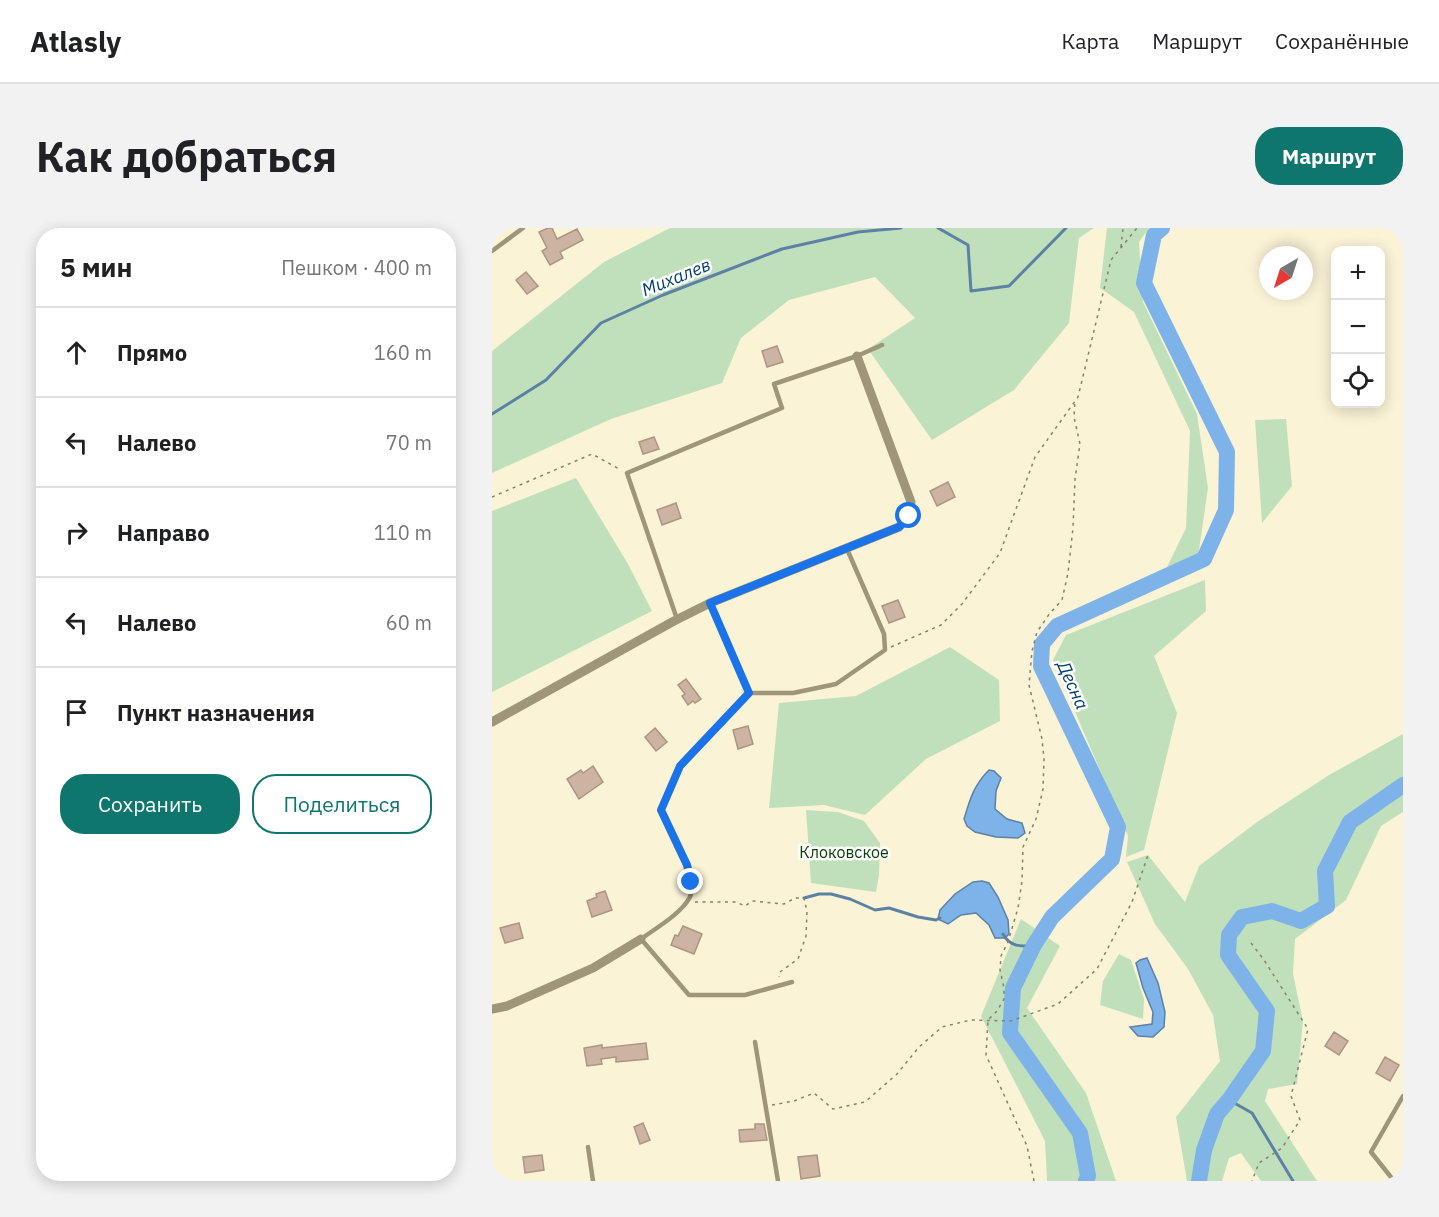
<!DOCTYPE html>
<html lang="ru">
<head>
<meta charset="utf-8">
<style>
  body { margin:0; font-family:"IBM Plex Sans",sans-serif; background:#f2f2f2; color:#202124 }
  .controls { position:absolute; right:18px; top:18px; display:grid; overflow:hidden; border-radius:12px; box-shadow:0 3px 15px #0003 }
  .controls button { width:54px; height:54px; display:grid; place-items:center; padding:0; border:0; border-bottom:2px solid #e0e0e0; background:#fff; color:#202124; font:30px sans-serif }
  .compass { position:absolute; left:767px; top:18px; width:54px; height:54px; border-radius:50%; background:#fff; box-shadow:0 3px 15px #0003; rotate:219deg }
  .stop { position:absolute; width:18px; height:18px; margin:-14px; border:4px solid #1a73e8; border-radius:50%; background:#fff }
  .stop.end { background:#1a73e8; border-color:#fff; box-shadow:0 2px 6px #0008 }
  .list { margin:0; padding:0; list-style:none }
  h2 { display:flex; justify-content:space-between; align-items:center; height:78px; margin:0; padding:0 24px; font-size:26px }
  h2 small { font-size:20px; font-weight:400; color:#757577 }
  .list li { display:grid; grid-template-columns:39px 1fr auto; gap:18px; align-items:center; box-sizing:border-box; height:90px; padding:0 24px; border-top:2px solid #e0e0e0 }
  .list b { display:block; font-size:22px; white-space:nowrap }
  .list em { font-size:20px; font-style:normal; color:#757577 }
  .actions { display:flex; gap:12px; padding:18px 24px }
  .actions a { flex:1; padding:14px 0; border:2px solid #0f766e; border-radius:24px; text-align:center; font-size:21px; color:#0f766e }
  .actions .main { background:#0f766e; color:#fff }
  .icon { flex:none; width:33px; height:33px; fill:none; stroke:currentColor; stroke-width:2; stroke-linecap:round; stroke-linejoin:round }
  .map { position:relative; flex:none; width:911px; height:953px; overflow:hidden; border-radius:24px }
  header { display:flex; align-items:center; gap:36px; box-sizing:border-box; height:84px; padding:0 30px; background:#fff; border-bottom:2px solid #e0e0e0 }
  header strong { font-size:28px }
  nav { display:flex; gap:33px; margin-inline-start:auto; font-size:21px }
  .intro { display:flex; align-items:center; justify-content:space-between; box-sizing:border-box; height:144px; padding:0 36px }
  h1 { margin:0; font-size:42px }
  .button { padding:15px 27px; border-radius:24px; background:#0f766e; color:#fff; font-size:21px; font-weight:700 }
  main { display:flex; gap:36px; padding:0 36px }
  aside { flex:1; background:#fff; border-radius:24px; box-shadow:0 3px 15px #0003 }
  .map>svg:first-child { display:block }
</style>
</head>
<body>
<header>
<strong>Atlasly</strong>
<nav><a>Карта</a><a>Маршрут</a><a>Сохранённые</a></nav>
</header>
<div class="intro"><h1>Как добраться</h1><a class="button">Маршрут</a></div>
<main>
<aside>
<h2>5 мин<small>Пешком · 400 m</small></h2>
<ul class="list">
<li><svg class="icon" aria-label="ahead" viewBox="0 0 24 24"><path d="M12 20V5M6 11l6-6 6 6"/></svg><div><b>Прямо</b></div><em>160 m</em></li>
<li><svg class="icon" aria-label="left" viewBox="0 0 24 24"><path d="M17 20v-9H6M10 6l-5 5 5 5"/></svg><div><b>Налево</b></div><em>70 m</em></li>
<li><svg class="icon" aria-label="right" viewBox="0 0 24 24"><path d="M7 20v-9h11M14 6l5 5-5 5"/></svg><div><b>Направо</b></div><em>110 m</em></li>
<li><svg class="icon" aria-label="left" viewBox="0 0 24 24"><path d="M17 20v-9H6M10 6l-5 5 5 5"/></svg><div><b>Налево</b></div><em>60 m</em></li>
<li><svg class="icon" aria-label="arrive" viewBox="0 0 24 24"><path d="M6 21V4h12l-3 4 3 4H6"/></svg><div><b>Пункт назначения</b></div></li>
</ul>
<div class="actions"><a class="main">Сохранить</a><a>Поделиться</a></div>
</aside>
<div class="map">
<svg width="911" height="953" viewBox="0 0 911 953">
  <rect width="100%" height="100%" fill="#fbf3d6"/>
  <!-- green -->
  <path fill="#c0e0bc" d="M178 0H602L587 10 577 95 522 162 440 212 376 121 423 90 383 49 297 72 249 110 230 155 119 191 0 245V123L112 34Z
    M615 0H657L647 14 651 74 705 186 716 260 706 329 675 339 694 300 698 203 642 84 608 60Z
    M794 191 800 258 770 295 763 192Z
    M84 250 136 336 160 383 0 464V283Z
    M713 352 714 383 662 428 685 485 652 622 634 629 636 608 561 432 574 407Z
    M458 419 507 452 508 493 434 531 373 587 332 577 277 580 287 475 364 468Z
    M911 506V584L889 598 854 672 803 711 801 746 811 793 805 856 776 861 773 873 825 953H769L749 925 737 930 730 953H695L684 889 728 833 721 787 696 741 663 696 635 634 656 627 693 674 707 638 765 594 837 547Z
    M314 582 346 584 372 593 388 615 387 647 384 664 319 655Z
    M529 691 568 718 535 780 594 865 624 953H555L553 913 489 788Z
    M627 726 639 732 652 771 651 791 608 777 611 753Z"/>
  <!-- water -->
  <path fill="#7db3e8" stroke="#5c81a4" stroke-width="1.5" d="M497 542 502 543 509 550 504 563 503 581 515 591 530 595 533 605 526 610 504 609 483 604 475 598 472 591C478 571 482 557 497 542Z
    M490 653 497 655 506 669 516 692 517 706 513 710H503L497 697 484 685 469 687 456 696 446 691 448 682 463 666 481 654Z
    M655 730 666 755 673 784 672 799 661 809 646 808 638 799 660 796 661 784 651 760 644 735 648 732Z"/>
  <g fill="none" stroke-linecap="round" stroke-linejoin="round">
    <!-- stream -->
    <path stroke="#5c81a4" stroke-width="3" d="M446 0 476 17 479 63 517 58 574 0
      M0 186 54 152 109 95 171 67 290 21 366 4 409 0
      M312 670 327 666H339L358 671 383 682 397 680 426 689 444 692 448 690
      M511 706C518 719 529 719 542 717
      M737 872 760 885 801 953"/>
    <!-- river -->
    <path stroke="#7db3e8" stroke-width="16" d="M594 953 596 948 588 905 518 805 521 760 542 717 560 689 620 631 626 599 549 438 550 416 565 398 712 331 734 282 735 224 652 55 662 7 670 0
      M707 953 712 922 725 886 737 872 771 823 775 783 736 727 737 707 750 689 780 683 809 693 835 678 833 643 858 594 911 557"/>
  </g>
  <!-- building -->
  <path fill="#cdb3a1" stroke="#ad9583" stroke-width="1.5" d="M56 0H60L65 11 85 1 91 12 68 24 71 30 58 37 50 23 55 20 47 4Z
    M34 44 46 58 35 66 24 52Z
    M285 118 291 134 275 139 270 123Z
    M162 209 167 221 151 226 147 214Z
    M456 254 463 269 445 278 438 263Z
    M184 275 189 290 170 297 165 282Z
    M406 372 413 389 397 395 390 378Z
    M194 451 209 471 203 475 201 473 196 477 190 468 193 466 186 457Z
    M256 498 261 516 246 521 241 502Z
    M163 500 175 514 164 523 153 509Z
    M101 538 111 554 87 571 75 551 89 542 91 545Z
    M113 663 120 682 100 689 95 673 105 669 104 666Z
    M27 695 31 710 13 715 8 700Z
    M191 698 210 706 202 726 179 717 183 707 186 708Z
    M842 804 856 813 847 827 833 818Z
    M154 815 156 831 124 834V829L109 831 110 836 95 838 92 820 110 817V820Z
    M893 829 907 837 898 853 884 845Z
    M151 895 158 912 148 916 142 899Z
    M263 896H272L275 912 248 914 247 902 263 901Z
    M50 927 52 942 33 945 31 929Z
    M325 927 328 948 309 951 306 929Z"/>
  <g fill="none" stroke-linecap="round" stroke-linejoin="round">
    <!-- path -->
    <path stroke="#86816e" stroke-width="1.5" stroke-dasharray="3 4.5" stroke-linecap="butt" d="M629 19 631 0
      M0 269 100 226 129 242
      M399 419 449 397 470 376 508 325 543 229 586 169 619 32 645 0
      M203 674H244L253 678 260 673 292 676 303 670H312L315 684 314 708 306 731 288 744 287 749
      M759 715 772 732 816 801 799 868 808 892 790 920 767 935 760 953
      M280 877 302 873 322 865 341 881 373 874 405 846 427 819 450 799 479 792 519 793 566 776 605 741 640 674 656 627
      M542 953 535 918 494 827 496 792 505 783 512 771V760L508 742 509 728 516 714 526 680 530 653 531 619 544 591 551 561 552 531 550 511 537 457 540 423 545 404 558 385 570 372 576 345 581 300 583 251 588 216 582 189 583 172"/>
    <!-- service -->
    <path stroke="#9f9578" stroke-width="4.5" d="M0 23 31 0
      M218 375 257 465
      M185 391 135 245 290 180 282 156 365 128 390 117
      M300 754 253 767H197L149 711C164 700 189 686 198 669 206 651 178 599 169 582L188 538 257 465H301L344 456 393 422 392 406 355 321
      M263 814 286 953
      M96 919 101 953
      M902 953 879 924 911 868"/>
    <!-- minor -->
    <path stroke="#9f9578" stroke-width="9" d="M0 494 182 393 218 375 407 299 417 288 419 274 365 128
      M0 781 15 778 101 740 149 711"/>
  </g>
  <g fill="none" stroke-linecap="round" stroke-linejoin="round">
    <!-- route -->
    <path stroke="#1a73e8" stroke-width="8" d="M199 654 195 637 169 582 188 538 257 465 218 375 407 299 417 288"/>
  </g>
  <g text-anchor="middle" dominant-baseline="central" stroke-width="5" stroke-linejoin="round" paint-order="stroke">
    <!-- park labels -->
    <g font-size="16" fill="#0c4006" stroke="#fff">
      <text x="352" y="624">Клоковское</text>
    </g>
    <!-- water labels -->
    <g font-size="18" font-style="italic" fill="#003e6f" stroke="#fff">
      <text transform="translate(184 49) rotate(-22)">Михалев</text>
      <text transform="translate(581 457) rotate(66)">Десна</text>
    </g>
  </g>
</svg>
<div class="controls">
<button>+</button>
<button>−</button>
<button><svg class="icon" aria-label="locate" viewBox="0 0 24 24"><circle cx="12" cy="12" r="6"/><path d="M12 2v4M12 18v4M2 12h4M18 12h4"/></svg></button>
</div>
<svg class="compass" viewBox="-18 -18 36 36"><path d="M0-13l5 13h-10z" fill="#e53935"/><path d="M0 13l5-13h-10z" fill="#757577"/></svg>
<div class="stop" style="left:417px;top:288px"></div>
<div class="stop end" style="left:199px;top:654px"></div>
</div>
</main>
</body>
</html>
